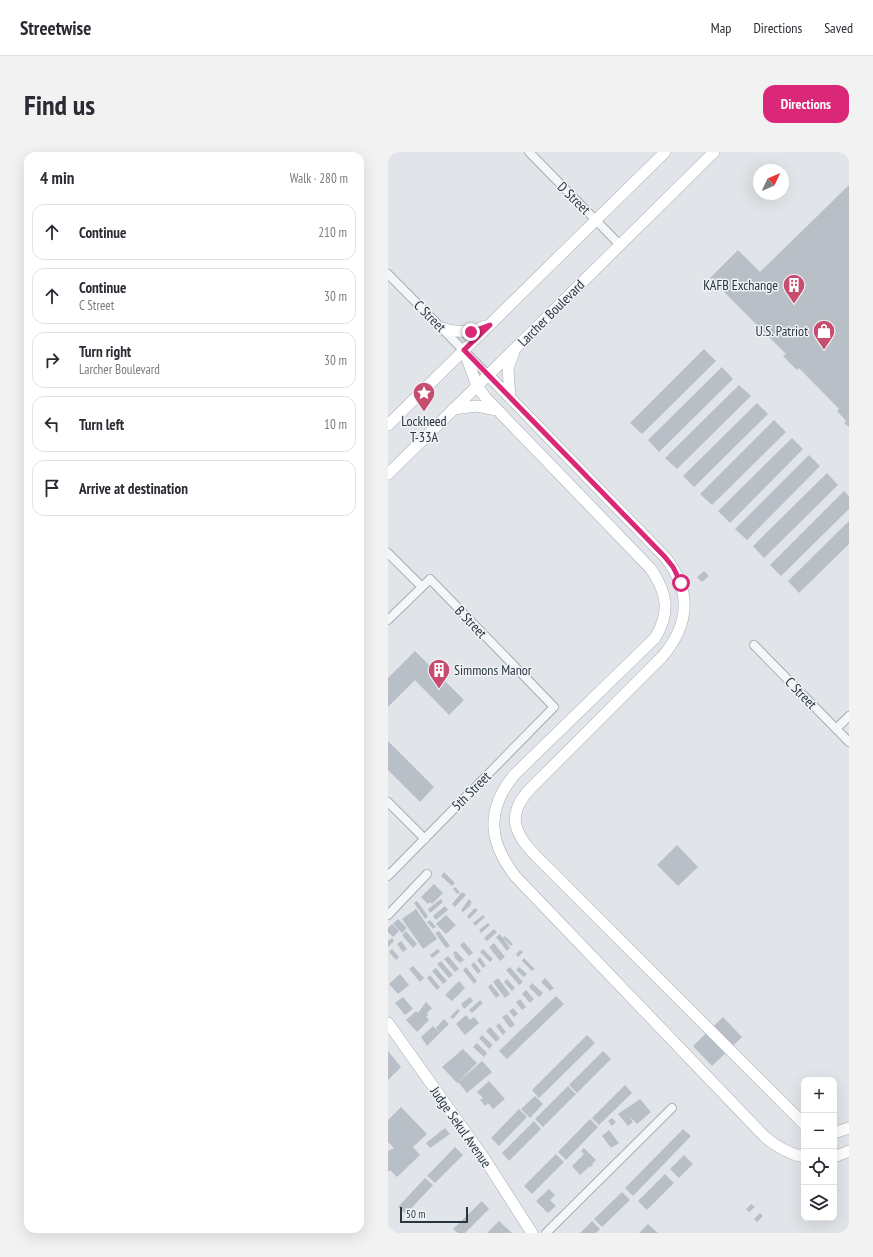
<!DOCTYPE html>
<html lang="en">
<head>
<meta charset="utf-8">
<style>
  body { margin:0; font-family:"PT Sans Narrow",sans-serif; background:#f2f2f3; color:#2b2b33 }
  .controls { position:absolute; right:12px; bottom:12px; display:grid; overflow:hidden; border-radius:8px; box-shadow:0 4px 16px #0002 }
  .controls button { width:36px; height:36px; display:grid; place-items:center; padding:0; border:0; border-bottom:1px solid #e1e1e2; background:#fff; color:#2b2b33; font:20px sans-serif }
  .compass { position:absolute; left:365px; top:12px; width:36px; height:36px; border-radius:50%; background:#fff; box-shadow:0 4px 16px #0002; rotate:46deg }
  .scale { position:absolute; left:12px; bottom:10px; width:68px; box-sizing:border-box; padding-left:4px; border:2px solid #2a3540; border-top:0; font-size:11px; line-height:14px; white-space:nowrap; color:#2a3540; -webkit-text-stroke:3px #f1f4f7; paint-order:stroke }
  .stop { position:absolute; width:12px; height:12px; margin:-9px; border:3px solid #db2777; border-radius:50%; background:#fff }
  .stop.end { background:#db2777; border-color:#fff; box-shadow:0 1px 4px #0008 }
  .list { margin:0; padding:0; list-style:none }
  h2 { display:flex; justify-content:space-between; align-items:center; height:52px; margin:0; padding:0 16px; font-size:17px }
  h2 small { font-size:13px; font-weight:400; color:#7c7c81 }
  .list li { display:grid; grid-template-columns:26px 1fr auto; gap:12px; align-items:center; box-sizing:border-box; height:56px; margin:0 8px 8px; padding:0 8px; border:1px solid #e1e1e2; border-radius:12px }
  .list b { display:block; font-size:15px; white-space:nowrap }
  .list p { margin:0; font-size:13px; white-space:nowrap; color:#7c7c81 }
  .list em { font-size:13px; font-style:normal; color:#7c7c81 }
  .icon { flex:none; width:22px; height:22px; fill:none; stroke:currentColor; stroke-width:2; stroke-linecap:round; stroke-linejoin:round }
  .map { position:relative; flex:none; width:461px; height:1081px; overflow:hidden; border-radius:12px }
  header { display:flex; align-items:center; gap:24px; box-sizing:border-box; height:56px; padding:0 20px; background:#fff; border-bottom:1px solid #e1e1e2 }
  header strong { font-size:19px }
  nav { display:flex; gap:22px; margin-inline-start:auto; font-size:14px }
  .intro { display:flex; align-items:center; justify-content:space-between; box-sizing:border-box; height:96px; padding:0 24px }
  h1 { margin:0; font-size:28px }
  .button { padding:10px 18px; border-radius:12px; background:#db2777; color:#fff; font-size:14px; font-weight:700 }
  main { display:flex; gap:24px; padding:0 24px }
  aside { flex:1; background:#fff; border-radius:12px; box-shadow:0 4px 16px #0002 }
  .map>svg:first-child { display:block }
</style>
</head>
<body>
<header>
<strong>Streetwise</strong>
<nav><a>Map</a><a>Directions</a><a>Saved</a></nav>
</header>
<div class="intro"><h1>Find us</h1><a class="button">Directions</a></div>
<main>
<aside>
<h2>4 min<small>Walk · 280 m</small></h2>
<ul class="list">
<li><svg class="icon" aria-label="ahead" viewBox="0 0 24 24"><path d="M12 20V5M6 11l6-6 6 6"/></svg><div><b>Continue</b></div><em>210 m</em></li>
<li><svg class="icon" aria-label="ahead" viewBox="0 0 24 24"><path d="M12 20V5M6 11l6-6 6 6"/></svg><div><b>Continue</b><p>C Street</p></div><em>30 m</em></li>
<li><svg class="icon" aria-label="right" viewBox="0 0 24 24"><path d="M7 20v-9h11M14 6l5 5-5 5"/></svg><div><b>Turn right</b><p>Larcher Boulevard</p></div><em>30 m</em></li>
<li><svg class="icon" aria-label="left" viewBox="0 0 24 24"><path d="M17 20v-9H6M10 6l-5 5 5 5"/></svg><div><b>Turn left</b></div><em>10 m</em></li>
<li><svg class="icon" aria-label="arrive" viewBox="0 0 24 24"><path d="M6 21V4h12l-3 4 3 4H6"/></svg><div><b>Arrive at destination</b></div></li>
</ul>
</aside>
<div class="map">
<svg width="461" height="1081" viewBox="0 0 461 1081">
  <rect width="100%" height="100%" fill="#e1e5e9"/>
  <!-- building -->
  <path fill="#b9bfc6" d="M461 33V275L456 271 458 269 449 259 451 257 411 216 409 218 395 204 398 202 322 126 350 98 372 120Z
    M316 197 328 209 254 282 242 271Z
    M334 215 345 227 271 300 260 288Z
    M351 233 363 244 289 317 277 306Z
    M369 251 380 262 306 335 295 324Z
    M386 268 398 280 324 353 312 342Z
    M404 286 415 297 342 371 330 359Z
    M421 303 432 314 359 388 347 377Z
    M439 321 450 333 376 406 365 394Z
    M456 339 461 344V357L393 424 382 413Z
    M461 369V392L411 441 400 429Z
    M316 419 321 424 314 430 309 425Z
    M27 499 76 548 61 563 27 528 0 555V526Z
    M0 589 46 635 32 650 0 618Z
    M289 693 310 715 290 734 269 713Z
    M56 720 67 731 64 734 53 724Z
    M46 732 55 741 44 752 42 750 40 752 33 745Z
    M67 735 72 740 69 742 65 737Z
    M74 740 78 743 67 755 64 752Z
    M53 747 55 750 42 761 40 757Z
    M81 747 84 750 82 752 83 753 75 760 73 758Z
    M29 749 40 764 37 767 26 751Z
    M57 754 60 758 48 768 45 764Z
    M87 756 90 758 81 767 79 764Z
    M28 757 49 787 35 797 14 767Z
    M58 763 68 773 58 782 48 772Z
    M95 763 97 765 87 774 85 771Z
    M10 767 19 776 14 781 5 772Z
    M42 768 48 775 45 777 39 770Z
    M100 771 102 773 93 781 91 778Z
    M4 772 11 779 5 785 0 780V776Z
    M106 777 109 780 99 789 96 786Z
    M18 779 29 792 25 796 14 783Z
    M51 779 62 794 58 796 47 781Z
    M112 782 122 796 119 799 108 785Z
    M117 784 125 792 123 794 115 786Z
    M4 786 6 789 0 795V789Z
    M13 789 19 797 15 800 9 792Z
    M76 790 85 801 81 804 72 793Z
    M106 791 117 805 112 809 101 795Z
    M4 797 11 805 8 808 1 800Z
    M50 797 52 800 44 806 42 803Z
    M95 797 105 807 102 810 92 800Z
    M132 798 135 800 130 805 128 802Z
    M68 799 76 808 72 811 66 805 67 804 65 801Z
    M60 804 71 817 67 820 56 807Z
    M92 805 98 814 95 816 89 808Z
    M136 806 147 817 144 819 134 809Z
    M53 809 65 823 61 826 49 812Z
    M86 810 93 819 90 822 83 813Z
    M25 814 36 826 32 830 21 817Z
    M78 815 89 829 86 832 75 818Z
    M122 815 135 830 131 833 118 818Z
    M131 815 139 822 136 825 128 818Z
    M48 816 59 829 55 832 44 819Z
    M12 822 21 833 10 842 1 832Z
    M42 823 52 835 49 838 39 826Z
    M110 826 122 842 117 846 105 830Z
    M157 826 166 836 162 839 153 830Z
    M119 827 127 836 124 839 116 830Z
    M71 829 77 836 64 849 57 843Z
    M144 831 155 841 151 845 141 835Z
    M103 832 112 843 108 846 100 835Z
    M138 838 146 847 142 851 134 842Z
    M168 844 176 852 119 907 111 899Z
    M15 845 25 857 17 863 7 851Z
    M82 845 85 849 76 857 73 852Z
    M132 847 138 855 134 858 128 850Z
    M92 848 95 851 84 861 81 858Z
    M38 850 44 856 39 861 40 863 38 865 41 868 29 880 18 868 28 859 30 861Z
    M125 856 130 862 126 865 121 859Z
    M70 857 72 859 65 867 62 865Z
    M119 862 127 873 122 876 114 865Z
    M78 863 82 868 86 865 91 871 77 883 68 872Z
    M335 865 354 885 324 914 305 894Z
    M56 867 61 872 52 881 48 876Z
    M111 871 118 880 115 883 108 874Z
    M45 874 52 881 39 894 33 885Z
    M102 875 112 886 108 890 98 879Z
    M94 883 105 893 101 897 91 886Z
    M199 883 207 891 151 946 144 938Z
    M89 891 99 901 96 905 85 895Z
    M75 897 89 911 69 931 54 915Z
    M0 899 13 915 0 928Z
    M215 899 223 907 189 941 181 933Z
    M94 909 104 920 79 941 70 930Z
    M101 929 117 947 105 957 100 951 97 954 92 948 95 946 89 940Z
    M237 933 244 941 211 973 204 966Z
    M180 934 188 942 155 975 147 967Z
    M147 944 155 952 142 966 133 957Z
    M252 947 263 960 249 972 241 964 245 970 240 974 230 962Z
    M13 955 39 982 25 995 32 1003 9 1025 2 1018 0 1020V999L6 996 0 990V968Z
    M131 957 139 965 111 994 103 986Z
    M224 966 228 970 224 974 220 969Z
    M202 967 210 975 178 1008 170 1000Z
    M146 969 153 977 121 1009 114 1001Z
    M57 976 62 982 42 996 38 991Z
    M295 977 303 984 245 1044 237 1036Z
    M221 978 231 991 223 996 214 984Z
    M67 995 75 1003 47 1031 39 1024Z
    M196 996 208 1008 204 1012 205 1013 203 1015 202 1014 192 1023 184 1014 196 1002 193 999Z
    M168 1002 176 1010 144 1042 136 1034Z
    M296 1003 305 1012 291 1026 282 1017Z
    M277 1022 286 1031 259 1058 250 1049Z
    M37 1026 45 1033 18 1062 10 1055Z
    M161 1037 167 1043 162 1048 168 1054 160 1061 148 1049Z
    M234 1040 242 1048 214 1075 206 1067Z
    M94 1049 101 1057 77 1081H70L65 1077Z
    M363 1052 367 1055 361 1060 358 1057Z
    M372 1061 375 1064 369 1070 366 1067Z
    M111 1069 124 1081H99Z
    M204 1069 212 1077 208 1081H192Z
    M260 1072 270 1081H251Z"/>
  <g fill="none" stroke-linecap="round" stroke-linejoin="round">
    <!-- street casing -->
    <g stroke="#a6adb3" stroke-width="10">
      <path id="street" d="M141 0 232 93
        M0 122 100 223
        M0 401 34 435 42 427 166 555 0 724
        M0 468 34 435
        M366 493 461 590
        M448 577 461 564
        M0 650 37 687
        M0 763 39 722
        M158 1081 284 956"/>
    </g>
    <!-- secondary casing -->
    <g stroke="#a6adb3" stroke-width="12">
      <path id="secondary" d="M54 176C70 181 82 181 97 174
        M76 198 89 234 98 246 263 417C279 441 283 460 267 486L126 623C98 658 100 689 127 724L377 985C389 995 401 1002 416 1005
        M100 223 277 405C304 439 302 472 274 505L144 635C137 642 130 651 128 661 122 684 152 707 166 722L416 972
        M122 246 120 216 126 200
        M65 257 89 254 109 258
        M0 273 277 0
        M0 322 326 0
        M0 871 96 1006 144 1081
        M446 981 461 976
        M446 1005 461 999"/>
    </g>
    <!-- street -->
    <use href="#street" stroke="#f4f6f8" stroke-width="8"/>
    <!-- secondary -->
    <use href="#secondary" stroke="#fff" stroke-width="11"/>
  </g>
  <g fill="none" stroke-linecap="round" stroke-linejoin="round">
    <!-- route -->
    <path stroke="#db2777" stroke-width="5" d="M83 180 102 173 76 198 277 405 285 415 293 431"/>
  </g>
  <!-- icons -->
  <defs>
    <g id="building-pin" transform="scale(1.15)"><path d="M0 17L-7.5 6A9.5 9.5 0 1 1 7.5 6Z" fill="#c74d70" stroke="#f1f4f7"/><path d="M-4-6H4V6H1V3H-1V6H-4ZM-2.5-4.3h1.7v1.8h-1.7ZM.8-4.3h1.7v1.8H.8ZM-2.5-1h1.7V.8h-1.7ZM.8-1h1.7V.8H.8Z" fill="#fff"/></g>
    <g id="shop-pin" transform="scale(1.15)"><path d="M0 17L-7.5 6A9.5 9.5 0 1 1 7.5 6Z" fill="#c74d70" stroke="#f1f4f7"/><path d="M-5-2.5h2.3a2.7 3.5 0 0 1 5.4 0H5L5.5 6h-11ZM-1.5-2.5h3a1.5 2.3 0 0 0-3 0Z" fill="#fff"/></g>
    <g id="sight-pin" transform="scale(1.15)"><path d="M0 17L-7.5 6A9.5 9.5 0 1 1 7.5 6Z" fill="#c74d70" stroke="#f1f4f7"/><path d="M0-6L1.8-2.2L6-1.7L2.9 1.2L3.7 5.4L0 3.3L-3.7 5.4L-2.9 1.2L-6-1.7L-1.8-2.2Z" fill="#fff"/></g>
  </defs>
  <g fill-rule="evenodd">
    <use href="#building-pin" x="406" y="133"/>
    <use href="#shop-pin" x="436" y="179"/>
    <use href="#sight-pin" x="36" y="241"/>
    <use href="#building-pin" x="51" y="518"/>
  </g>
  <g text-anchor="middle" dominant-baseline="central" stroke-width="3" stroke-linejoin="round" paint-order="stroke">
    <!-- street labels -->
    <g font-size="14" fill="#2a3540" stroke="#f1f4f7">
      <text transform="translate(186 46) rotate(45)">D Street</text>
      <text transform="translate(163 161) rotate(-45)">Larcher Boulevard</text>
      <text transform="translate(42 164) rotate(45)">C Street</text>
      <text transform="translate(83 470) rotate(46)">B Street</text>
      <text transform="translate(413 541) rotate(46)">C Street</text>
      <text transform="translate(83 639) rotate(-45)">5th Street</text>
      <text transform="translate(73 975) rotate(55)">Judge Sekul Avenue</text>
    </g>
    <!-- poi labels -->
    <g font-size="14" fill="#2a3540" stroke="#f1f4f7" text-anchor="end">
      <text x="390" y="133">KAFB Exchange</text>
      <text x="420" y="179">U.S. Patriot</text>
      <text x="36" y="269" text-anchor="middle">Lockheed<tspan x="36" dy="16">T-33A</tspan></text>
      <text x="66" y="518" text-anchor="start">Simmons Manor</text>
    </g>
  </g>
</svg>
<div class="controls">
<button>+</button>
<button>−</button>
<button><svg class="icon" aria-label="locate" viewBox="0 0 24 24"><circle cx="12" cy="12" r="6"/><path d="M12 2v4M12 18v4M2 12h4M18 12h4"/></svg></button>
<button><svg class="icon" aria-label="layers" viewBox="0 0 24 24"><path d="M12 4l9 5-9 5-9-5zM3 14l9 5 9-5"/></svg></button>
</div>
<svg class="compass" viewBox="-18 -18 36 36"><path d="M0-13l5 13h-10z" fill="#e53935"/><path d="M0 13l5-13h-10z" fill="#7c7c81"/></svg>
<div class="scale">50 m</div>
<div class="stop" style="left:293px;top:431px"></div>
<div class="stop end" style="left:83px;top:180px"></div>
</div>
</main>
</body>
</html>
